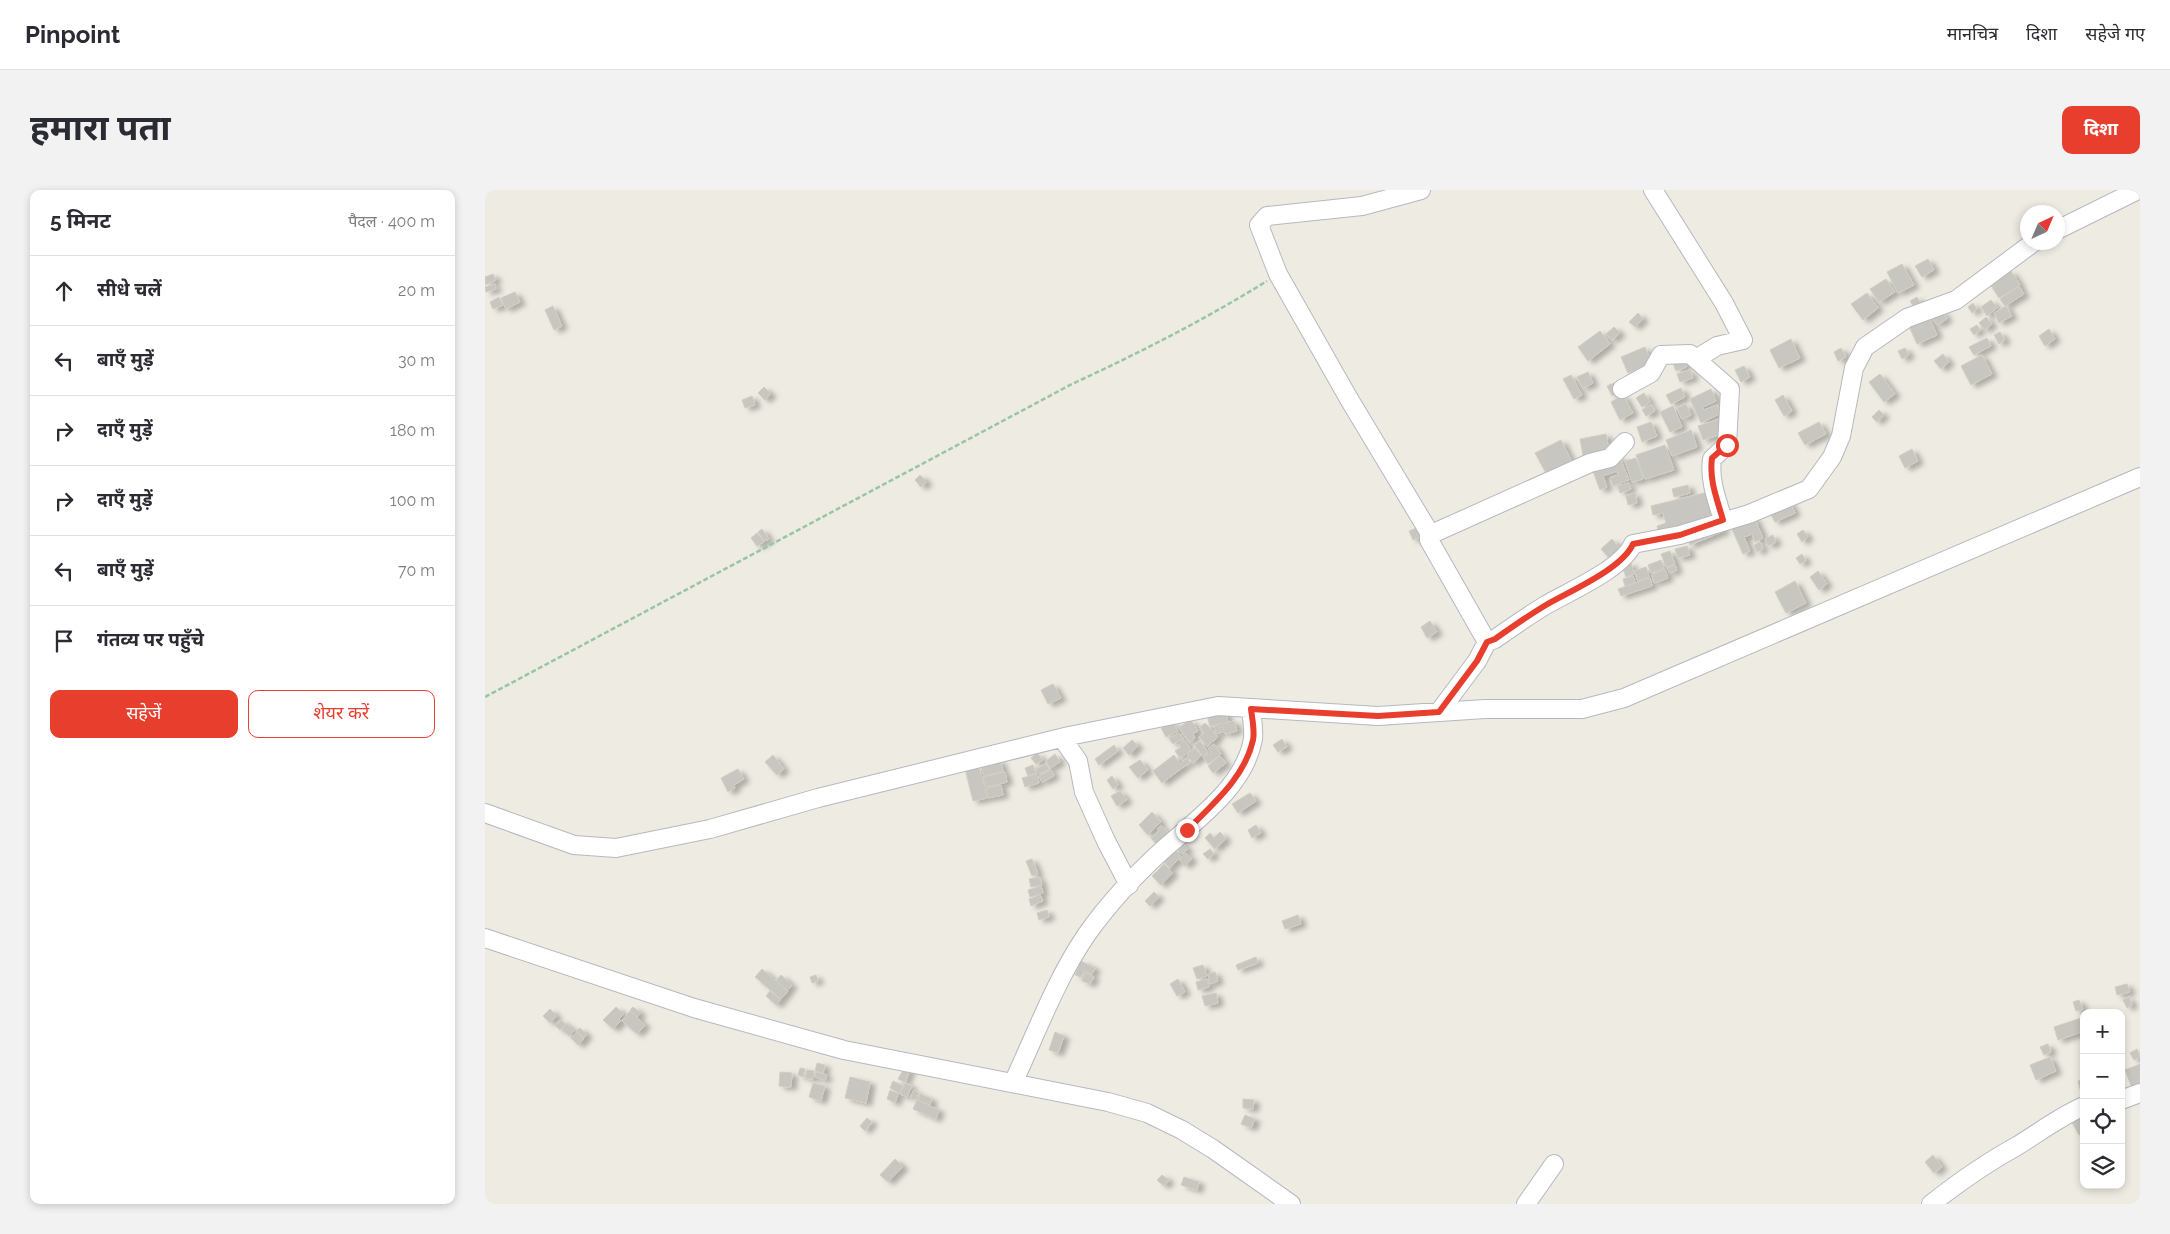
<!DOCTYPE html>
<html lang="hi">
<head>
<meta charset="utf-8">
<style>
  body { margin:0; font-family:Raleway,"Noto Sans Devanagari",sans-serif; background:#f2f2f3; color:#2b2b33 }
  .controls { position:absolute; right:15px; bottom:15px; display:grid; overflow:hidden; border-radius:10px; box-shadow:0 2px 8px #0003 }
  .controls button { width:45px; height:45px; display:grid; place-items:center; padding:0; border:0; border-bottom:1px solid #e1e1e2; background:#fff; color:#2b2b33; font:25px sans-serif }
  .compass { position:absolute; left:1535px; top:15px; width:45px; height:45px; border-radius:50%; background:#fff; box-shadow:0 2px 8px #0003; rotate:44deg }
  .stop { position:absolute; width:15px; height:15px; margin:-11px; border:4px solid #e83e2e; border-radius:50%; background:#fff }
  .stop.end { background:#e83e2e; border-color:#fff; box-shadow:0 1px 5px #0008 }
  .list { margin:0; padding:0; list-style:none }
  h2 { display:flex; justify-content:space-between; align-items:center; height:65px; margin:0; padding:0 20px; font-size:21px }
  h2 small { font-size:16px; font-weight:400; color:#7c7c81 }
  .list li { display:grid; grid-template-columns:32px 1fr auto; gap:15px; align-items:center; box-sizing:border-box; height:70px; padding:0 20px; border-top:1px solid #e1e1e2 }
  .list b { display:block; font-size:19px; white-space:nowrap }
  .list em { font-size:16px; font-style:normal; color:#7c7c81 }
  .actions { display:flex; gap:10px; padding:15px 20px }
  .actions a { flex:1; padding:11px 0; border:1px solid #e83e2e; border-radius:10px; text-align:center; font-size:18px; color:#e83e2e }
  .actions .main { background:#e83e2e; color:#fff }
  .icon { flex:none; width:28px; height:28px; fill:none; stroke:currentColor; stroke-width:2; stroke-linecap:round; stroke-linejoin:round }
  .map { position:relative; flex:none; width:1655px; height:1014px; overflow:hidden; border-radius:10px }
  header { display:flex; align-items:center; gap:30px; box-sizing:border-box; height:70px; padding:0 25px; background:#fff; border-bottom:1px solid #e1e1e2 }
  header strong { font-size:24px }
  nav { display:flex; gap:28px; margin-inline-start:auto; font-size:18px }
  .intro { display:flex; align-items:center; justify-content:space-between; box-sizing:border-box; height:120px; padding:0 30px }
  h1 { margin:0; font-size:35px }
  .button { padding:12px 22px; border-radius:10px; background:#e83e2e; color:#fff; font-size:18px; font-weight:700 }
  main { display:flex; gap:30px; padding:0 30px }
  aside { flex:1; background:#fff; border-radius:10px; box-shadow:0 2px 8px #0003 }
  .map>svg:first-child { display:block }
</style>
</head>
<body>
<header>
<strong>Pinpoint</strong>
<nav><a>मानचित्र</a><a>दिशा</a><a>सहेजे गए</a></nav>
</header>
<div class="intro"><h1>हमारा पता</h1><a class="button">दिशा</a></div>
<main>
<aside>
<h2>5 मिनट<small>पैदल · 400 m</small></h2>
<ul class="list">
<li><svg class="icon" aria-label="ahead" viewBox="0 0 24 24"><path d="M12 20V5M6 11l6-6 6 6"/></svg><div><b>सीधे चलें</b></div><em>20 m</em></li>
<li><svg class="icon" aria-label="left" viewBox="0 0 24 24"><path d="M17 20v-9H6M10 6l-5 5 5 5"/></svg><div><b>बाएँ मुड़ें</b></div><em>30 m</em></li>
<li><svg class="icon" aria-label="right" viewBox="0 0 24 24"><path d="M7 20v-9h11M14 6l5 5-5 5"/></svg><div><b>दाएँ मुड़ें</b></div><em>180 m</em></li>
<li><svg class="icon" aria-label="right" viewBox="0 0 24 24"><path d="M7 20v-9h11M14 6l5 5-5 5"/></svg><div><b>दाएँ मुड़ें</b></div><em>100 m</em></li>
<li><svg class="icon" aria-label="left" viewBox="0 0 24 24"><path d="M17 20v-9H6M10 6l-5 5 5 5"/></svg><div><b>बाएँ मुड़ें</b></div><em>70 m</em></li>
<li><svg class="icon" aria-label="arrive" viewBox="0 0 24 24"><path d="M6 21V4h12l-3 4 3 4H6"/></svg><div><b>गंतव्य पर पहुँचे</b></div></li>
</ul>
<div class="actions"><a class="main">सहेजें</a><a>शेयर करें</a></div>
</aside>
<div class="map">
<svg width="1655" height="1014" viewBox="0 0 1655 1014">
  <defs>
    <filter id="shadow"><feDropShadow dx="5.5" dy="3" stdDeviation="2.5" flood-color="#0004"/></filter>
  </defs>
  <rect width="100%" height="100%" fill="#eeebe3"/>
  <!-- building -->
  <path fill="#c8c6c0" stroke="#d2cdc1" filter="url(#shadow)" d="M1443 69 1449 80 1437 87 1430 76Z
    M1417 74 1429 95 1413 103 1402 82Z
    M1526 81 1535 95 1514 108 1505 94Z
    M8 84 11 90 0 95V87Z
    M1401 89 1410 102 1394 112 1385 99Z
    M10 94 11 99 1 102 0 97Z
    M1534 96 1539 104 1520 116 1515 109Z
    M30 102 35 112 21 119 16 108Z
    M1382 103 1393 118 1378 130 1366 114Z
    M14 107 18 115 8 119 5 112Z
    M1432 107 1437 115 1430 119 1425 111Z
    M1506 110 1512 118 1502 126 1496 117Z
    M1488 113 1492 119 1487 123 1483 117Z
    M68 116 77 136 69 140 60 120Z
    M1521 116 1527 126 1514 133 1509 123Z
    M1457 121 1462 129 1452 135 1447 127Z
    M1153 123 1158 129 1150 137 1144 132Z
    M1443 125 1452 145 1432 154 1423 134Z
    M1501 127 1507 134 1500 140 1494 133Z
    M1492 135 1495 140 1489 145 1485 139Z
    M1129 137 1135 143 1127 150 1121 144Z
    M1564 139 1570 149 1560 156 1554 146Z
    M1115 141 1125 154 1103 171 1093 157Z
    M1515 142 1520 150 1514 154 1509 145Z
    M1502 148 1506 156 1489 165 1484 157Z
    M1306 149 1315 168 1294 178 1285 160Z
    M1160 157 1167 173 1143 183 1136 167Z
    M1356 158 1361 167 1353 171 1349 162Z
    M1420 158 1424 165 1417 169 1413 161Z
    M1458 164 1464 172 1456 179 1449 171Z
    M1497 165 1507 184 1486 195 1476 176Z
    M1199 170 1201 177 1191 181 1188 173Z
    M1259 176 1265 187 1256 192 1250 180Z
    M1205 180 1208 188 1195 192 1192 184Z
    M1103 182 1108 193 1098 198 1092 187Z
    M1395 184 1410 204 1399 212 1384 192Z
    M1086 185 1097 205 1089 209 1078 189Z
    M1129 193 1134 202 1127 206 1122 196Z
    M279 197 286 204 280 210 273 203Z
    M1196 198 1200 207 1186 214 1181 205Z
    M1226 199 1231 211 1218 217 1219 220 1232 215 1236 223 1216 233 1205 209Z
    M1159 203 1165 212 1157 217 1151 208Z
    M1138 205 1148 223 1135 230 1126 212Z
    M1298 205 1307 221 1299 226 1290 210Z
    M267 206 270 215 260 218 257 210Z
    M1166 214 1170 221 1161 226 1157 220Z
    M1201 214 1206 225 1197 229 1192 218Z
    M1188 216 1197 237 1185 242 1175 222Z
    M1394 220 1399 225 1392 232 1387 227Z
    M1235 229 1240 243 1218 250 1213 236Z
    M1166 232 1172 246 1157 252 1152 237Z
    M1334 232 1341 244 1320 255 1313 243Z
    M1206 240 1212 257 1187 266 1181 250Z
    M1121 244 1125 265 1099 270 1095 249Z
    M1076 250 1087 272 1062 285 1050 263Z
    M1180 255 1189 280 1160 289 1151 265Z
    M1427 259 1433 271 1420 278 1414 266Z
    M1134 266 1144 290 1128 296 1125 288 1133 285 1132 281 1118 286 1122 297 1115 300 1106 276Z
    M1151 268 1158 289 1147 292 1140 271Z
    M435 285 442 292 436 297 430 290Z
    M1144 293 1146 299 1135 303 1133 296Z
    M1203 295 1205 303 1189 307 1187 299Z
    M1223 302 1230 331 1174 345 1172 336 1181 333 1178 323 1168 325 1166 316Z
    M1150 303 1152 313 1143 315 1141 306Z
    M1304 311 1310 323 1290 332 1284 321Z
    M1269 327 1278 348 1270 352 1267 344 1259 347 1265 361 1258 364 1246 337Z
    M1235 332 1239 341 1205 355 1201 346Z
    M934 337 937 346 928 350 924 341Z
    M277 339 284 349 279 351 273 342Z
    M1318 340 1323 347 1317 352 1312 344Z
    M272 343 279 352 272 356 266 348Z
    M1288 345 1291 352 1283 356 1280 349Z
    M1127 349 1136 360 1125 369 1116 359Z
    M1275 352 1278 359 1272 362 1269 355Z
    M1202 356 1205 365 1193 368 1190 359Z
    M1185 361 1190 374 1181 377 1176 364Z
    M1317 364 1321 371 1315 374 1311 368Z
    M1176 370 1179 378 1166 383 1163 375Z
    M1146 373 1149 384 1141 387 1137 376Z
    M1190 375 1192 380 1185 383 1182 378Z
    M1161 377 1164 387 1153 391 1149 381Z
    M1180 379 1183 388 1169 393 1167 385Z
    M1333 381 1342 394 1334 400 1325 387Z
    M1148 386 1150 393 1140 396 1138 389Z
    M1165 388 1167 396 1136 406 1133 399Z
    M1310 391 1321 413 1301 423 1290 402Z
    M945 431 952 442 942 448 936 437Z
    M568 494 576 508 563 514 556 500Z
    M740 520 743 532 725 536 722 525Z
    M706 530 713 541 708 544 710 548 704 552 694 537Z
    M749 531 752 541 740 544 736 534Z
    M688 532 693 541 681 547 676 538Z
    M720 533 733 547 722 556 714 547 719 543 715 537Z
    M734 535 737 542 731 544 729 536Z
    M694 543 698 549 688 554 684 548Z
    M797 549 802 557 793 562 788 555Z
    M647 550 653 556 644 565 638 558Z
    M699 550 706 560 695 568 690 561 696 557 694 554Z
    M715 551 723 562 718 566 709 555Z
    M729 554 736 564 723 574 718 567 726 562 723 559Z
    M629 555 633 561 614 575 610 569Z
    M710 558 716 566 708 573 702 565Z
    M552 563 558 570 551 574 546 568Z
    M570 564 575 572 565 578 561 571Z
    M288 565 299 579 292 585 280 572Z
    M689 565 695 574 702 568 705 572 677 593 668 581Z
    M735 566 741 573 728 583 723 576Z
    M515 570 518 581 499 586 496 576Z
    M655 570 663 580 653 588 644 577Z
    M561 574 564 579 554 584 551 579Z
    M548 575 551 583 543 586 540 578Z
    M494 576 502 608 488 611 480 579Z
    M253 579 259 589 249 595 250 598 243 602 236 588Z
    M566 580 569 586 557 592 554 586Z
    M520 582 522 592 501 597 498 587Z
    M552 584 554 593 540 597 537 588Z
    M627 586 633 595 628 599 622 590Z
    M516 595 518 605 503 608 501 598Z
    M635 601 642 610 632 616 626 606Z
    M765 603 771 611 753 623 747 614Z
    M667 622 676 632 663 645 654 635Z
    M676 635 684 644 672 655 666 648 674 641 672 639Z
    M771 635 776 643 767 648 763 640Z
    M735 642 741 649 730 659 720 648 725 643 729 648Z
    M695 651 703 659 697 664 690 657Z
    M688 658 696 666 685 678 676 670Z
    M725 659 729 664 723 669 718 664Z
    M701 663 707 669 700 676 694 670Z
    M547 669 553 684 547 686 541 671Z
    M679 674 688 683 676 695 667 686Z
    M554 687 557 695 546 697 544 689Z
    M556 696 558 703 545 707 543 700Z
    M669 702 674 707 665 716 660 711Z
    M555 705 558 711 546 716 544 709Z
    M562 720 564 727 554 730 552 723Z
    M813 725 816 734 800 739 797 731Z
    M771 767 773 773 753 780 751 775Z
    M596 771 610 778 607 784 599 781 596 787 590 785Z
    M718 775 722 786 712 789 708 778Z
    M277 779 303 801 296 809 270 787Z
    M730 782 733 791 725 794 723 784Z
    M600 783 609 787 605 794 597 791Z
    M296 785 307 795 302 801 291 791Z
    M331 785 333 791 327 793 325 787Z
    M693 789 700 802 692 806 685 794Z
    M722 789 724 797 713 800 711 792Z
    M1642 794 1645 802 1632 805 1630 797Z
    M285 801 296 810 291 815 281 806Z
    M731 803 733 813 720 816 717 806Z
    M1644 807 1647 815 1642 818 1638 810Z
    M1594 810 1598 819 1591 821 1588 812Z
    M131 817 139 824 134 829 136 831 128 839 118 830Z
    M148 817 156 823 152 827 145 820Z
    M65 819 72 826 65 833 58 826Z
    M145 821 160 835 152 844 137 831Z
    M1596 828 1599 841 1573 850 1569 837Z
    M76 830 81 835 75 840 70 835Z
    M82 834 89 841 84 846 77 839Z
    M95 838 102 845 99 848 91 841Z
    M92 842 99 849 93 855 86 848Z
    M570 842 579 846 573 863 564 860Z
    M1563 854 1566 862 1559 865 1555 857Z
    M1652 859 1655 867 1649 870 1645 863Z
    M1565 867 1571 881 1551 890 1545 875Z
    M332 873 340 875 338 883 330 881Z
    M1655 874V895L1647 898 1640 880Z
    M420 877 425 879 420 892 413 889Z
    M315 878 320 879 318 887 313 885Z
    M322 880 329 881 328 889 320 888Z
    M295 882 307 883 306 897 294 896Z
    M331 882 342 885 340 890 330 887Z
    M365 887 385 892 381 913 360 908Z
    M1599 889V898L1595 899 1593 891Z
    M408 891 418 896 414 903 405 898Z
    M328 893 340 896 336 911 324 907Z
    M420 893 427 896 422 907 415 904Z
    M405 900 413 904 410 913 402 909Z
    M429 900 434 903 430 910 425 907Z
    M435 904 447 909 445 915 433 910Z
    M758 909 769 910 768 919 758 918Z
    M432 910 454 920 451 929 428 919Z
    M1595 921 1599 927V942L1594 945 1584 927Z
    M760 925 770 929 766 938 756 934Z
    M382 928 387 932 380 941 375 936Z
    M1448 965 1457 977 1449 983 1440 972Z
    M410 969 418 977 403 992 395 985Z
    M677 985 684 990 679 996 672 990Z
    M699 987 714 992 712 1000 696 995Z"/>
  <g fill="none" stroke-linecap="round" stroke-linejoin="round">
    <!-- minor casing -->
    <g stroke="#b5b9bd" stroke-width="20">
      <path id="minor" d="M936 0 877 16 782 26 774 35 793 84 864 209 944 342
        M1168 0 1239 113 1258 150 1232 156 1211 169
        M1572 40 1653 0
        M1137 199 1166 183 1176 165 1205 164 1245 199 1242 255 1227 269C1224 290 1232 310 1238 330
        M1002 452 944 350V342H951L1105 273 1125 268 1140 252
        M954 522 992 471 1002 452 1010 449C1027 437 1044 425 1061 415 1085 401 1137 379 1148 354L1195 345 1264 324 1324 299 1347 267 1356 246 1369 178 1380 157 1422 128 1471 110 1549 52
        M577 548 593 571 599 602 621 651 644 695
        M0 623 89 655 131 658 225 639 333 608 584 546 733 516 893 526 1000 519H1097L1139 508 1655 287
        M0 748 209 818 359 860 623 912 662 923 697 940 728 959 806 1014
        M528 893C551 844 571 789 602 744 624 713 653 682 681 657 714 628 760 595 768 549 769 540 767 528 766 519
        M1636 910 1655 903
        M1041 1014 1069 974
        M1446 1014C1474 992 1501 973 1532 956 1555 942 1574 927 1599 916"/>
    </g>
    <!-- path -->
    <path stroke="#98c6a5" stroke-width="2.5" stroke-dasharray="5 2.5" stroke-linecap="butt" d="M0 507 587 194C654 163 719 130 782 91"/>
    <!-- minor -->
    <use href="#minor" stroke="#fff" stroke-width="18"/>
  </g>
  <g fill="none" stroke-linecap="round" stroke-linejoin="round">
    <!-- route -->
    <path stroke="#e83e2e" stroke-width="6" d="M702 640C728 614 760 587 768 550 770 541 767 528 766 519L893 526 954 522 992 471 1002 452 1010 449C1027 437 1044 425 1061 415 1085 401 1137 379 1148 354L1195 345 1238 330C1232 309 1224 290 1227 268L1242 255"/>
  </g>
</svg>
<div class="controls">
<button>+</button>
<button>−</button>
<button><svg class="icon" aria-label="locate" viewBox="0 0 24 24"><circle cx="12" cy="12" r="6"/><path d="M12 2v4M12 18v4M2 12h4M18 12h4"/></svg></button>
<button><svg class="icon" aria-label="layers" viewBox="0 0 24 24"><path d="M12 4l9 5-9 5-9-5zM3 14l9 5 9-5"/></svg></button>
</div>
<svg class="compass" viewBox="-18 -18 36 36"><path d="M0-13l5 13h-10z" fill="#e53935"/><path d="M0 13l5-13h-10z" fill="#7c7c81"/></svg>
<div class="stop" style="left:1242px;top:255px"></div>
<div class="stop end" style="left:702px;top:640px"></div>
</div>
</main>
</body>
</html>
